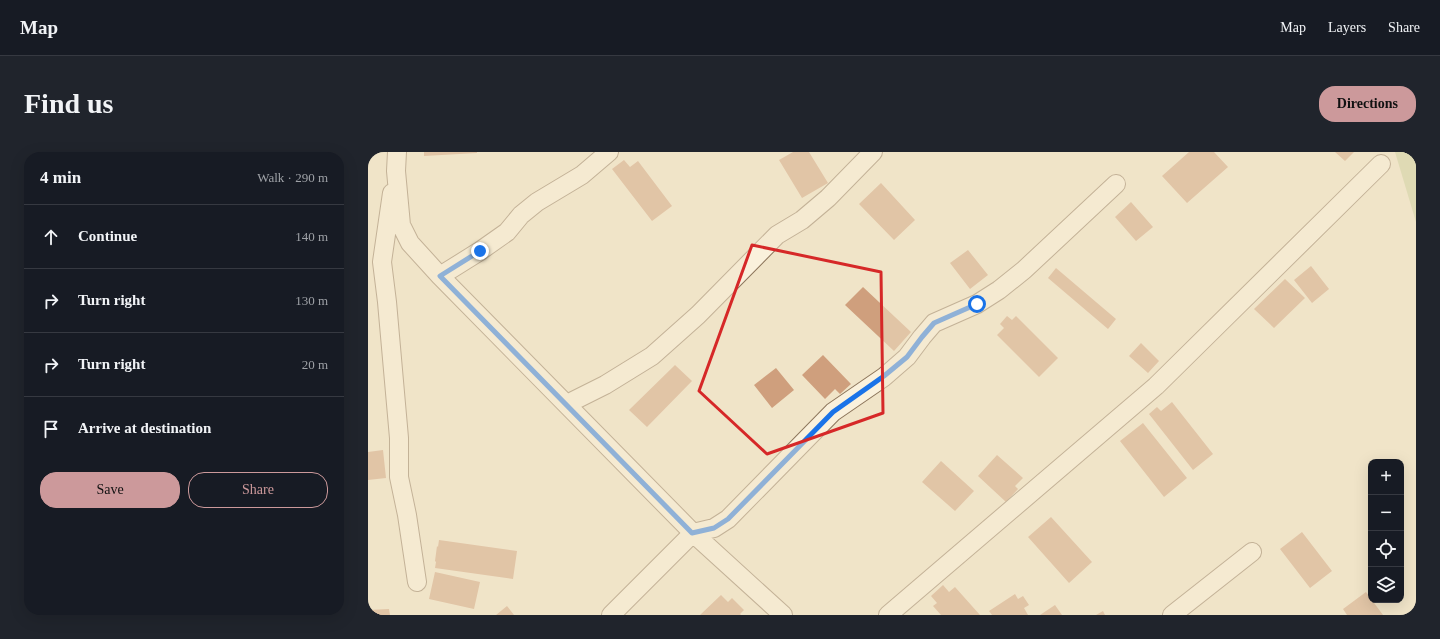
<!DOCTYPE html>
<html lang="en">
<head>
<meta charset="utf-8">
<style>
  body { margin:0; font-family:"Times New Roman",serif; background:#20242c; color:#f1f3f6 }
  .controls { position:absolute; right:12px; bottom:12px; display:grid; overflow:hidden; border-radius:8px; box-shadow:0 4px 16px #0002 }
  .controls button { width:36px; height:36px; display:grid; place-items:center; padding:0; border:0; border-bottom:1px solid #363941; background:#171b24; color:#f1f3f6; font:20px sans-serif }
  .stop { position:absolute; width:12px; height:12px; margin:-9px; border:3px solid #1a73e8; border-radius:50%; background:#fff }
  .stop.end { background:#1a73e8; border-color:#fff; box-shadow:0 1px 4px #0008 }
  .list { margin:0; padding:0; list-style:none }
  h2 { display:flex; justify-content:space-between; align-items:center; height:52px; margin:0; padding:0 16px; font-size:17px }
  h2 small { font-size:13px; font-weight:400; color:#9ea1a6 }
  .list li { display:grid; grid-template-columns:26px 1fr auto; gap:12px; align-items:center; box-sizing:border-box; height:64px; padding:0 16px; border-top:1px solid #363941 }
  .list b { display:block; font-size:15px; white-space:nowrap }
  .list em { font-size:13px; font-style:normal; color:#9ea1a6 }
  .actions { display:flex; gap:8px; padding:12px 16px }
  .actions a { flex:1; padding:9px 0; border:1px solid #cc999b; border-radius:16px; text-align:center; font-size:14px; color:#cc999b }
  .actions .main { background:#cc999b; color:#111 }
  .icon { flex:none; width:22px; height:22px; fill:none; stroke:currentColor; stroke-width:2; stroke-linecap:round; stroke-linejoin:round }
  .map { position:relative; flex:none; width:1048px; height:463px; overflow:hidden; border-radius:16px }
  header { display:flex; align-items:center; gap:24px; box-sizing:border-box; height:56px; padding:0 20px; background:#171b24; border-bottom:1px solid #363941 }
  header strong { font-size:19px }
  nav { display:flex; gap:22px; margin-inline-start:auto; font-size:14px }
  .intro { display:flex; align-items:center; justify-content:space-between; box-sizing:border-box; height:96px; padding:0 24px }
  h1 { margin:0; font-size:28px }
  .button { padding:10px 18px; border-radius:16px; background:#cc999b; color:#111; font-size:14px; font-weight:700 }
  main { display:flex; gap:24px; padding:0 24px }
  aside { flex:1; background:#171b24; border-radius:16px; box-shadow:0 4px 16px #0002 }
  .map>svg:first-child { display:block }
</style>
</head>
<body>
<header>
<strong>Map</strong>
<nav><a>Map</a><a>Layers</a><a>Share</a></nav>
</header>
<div class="intro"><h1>Find us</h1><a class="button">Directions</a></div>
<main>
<aside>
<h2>4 min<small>Walk · 290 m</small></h2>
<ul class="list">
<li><svg class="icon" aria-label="ahead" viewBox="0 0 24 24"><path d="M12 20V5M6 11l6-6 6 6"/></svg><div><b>Continue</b></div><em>140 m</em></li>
<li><svg class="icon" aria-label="right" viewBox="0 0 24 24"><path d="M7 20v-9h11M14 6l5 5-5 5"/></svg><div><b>Turn right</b></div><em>130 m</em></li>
<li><svg class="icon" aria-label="right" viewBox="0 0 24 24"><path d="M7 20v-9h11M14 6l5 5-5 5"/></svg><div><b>Turn right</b></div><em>20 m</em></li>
<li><svg class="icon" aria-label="arrive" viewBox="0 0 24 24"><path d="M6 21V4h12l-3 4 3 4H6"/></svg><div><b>Arrive at destination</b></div></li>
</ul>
<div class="actions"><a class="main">Save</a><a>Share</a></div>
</aside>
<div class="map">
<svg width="1048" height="463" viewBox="0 0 1048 463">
  <rect width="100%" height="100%" fill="#f0e4c8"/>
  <!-- green -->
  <path fill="#c9cf9b" d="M1027 0H1048V70Z"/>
  <!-- building -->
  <path fill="#cf9f7d" d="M56 0H109V1L56 4Z
    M425 0H441L460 31 434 46 411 8Z
    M821 0H846L860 15 819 51 794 24Z
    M967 0H986L977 9Z
    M256 8 262 15 270 9 304 54 284 69 244 17Z
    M513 31 547 68 526 88 491 52Z
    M763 50 785 75 768 89 747 65Z
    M600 98 620 123 602 137 582 111Z
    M943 114 961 137 944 151 926 128Z
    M688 116 748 167 740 177 680 126Z
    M917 127 937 146 906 176 886 157Z
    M495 135 543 180 526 199 477 153Z
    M639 164 644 168 648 164 690 206 671 225 629 183 636 176 632 172Z
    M773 191 791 209 780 221 761 204Z
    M455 203 483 232 472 242 467 237 457 247 434 223Z
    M307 213 324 229 279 275 261 258Z
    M408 216 426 238 404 256 386 233Z
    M804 250 845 302 825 318 781 262 789 255 793 259Z
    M775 271 819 326 796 345 752 289Z
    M15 298 18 326 0 328V300Z
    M629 303 655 326 647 334 650 337 638 350 610 324Z
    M573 309 606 339 587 359 554 330Z
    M683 365 724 410 701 431 660 385Z
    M934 380 964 419 942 436 912 397Z
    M71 388 149 399 145 427 67 416 68 410 67 409 69 394 70 395Z
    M67 420 112 430 106 457 61 447Z
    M575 433 581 440 587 435 612 463H573L565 454 569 451 563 444Z
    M998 440 1015 463H979L975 457Z
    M647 442 650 447 655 444 661 453 656 456 660 463H624L621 459Z
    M353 443 360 450 364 446 376 458 372 462 373 463H332Z
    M687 453 694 463H672Z
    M139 454 146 463H128Z
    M21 457 22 463H0V458Z
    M735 459 737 463H728Z"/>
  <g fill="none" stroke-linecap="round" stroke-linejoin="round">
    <!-- street casing -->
    <g stroke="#8d765c" stroke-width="20">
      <path id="street" d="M29 0 28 19 33 73 42 91 72 124 325 381 415 463
        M24 41 14 110 19 150 31 286V325L39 363 49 430
        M72 124 112 99 139 80 153 63 169 50 214 23 241 0
        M199 252 237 233 284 204 330 163 409 83 434 68 460 46 505 0
        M243 463 325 381 346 376 360 367 465 260 516 225 539 205 554 185 566 171 609 152 631 138 656 118 748 32
        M520 463 788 234 1013 12
        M804 463 884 400"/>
    </g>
    <!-- street -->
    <use href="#street" stroke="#faf1dc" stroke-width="18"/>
  </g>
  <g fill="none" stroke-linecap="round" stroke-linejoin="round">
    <!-- route -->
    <path stroke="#1a73e8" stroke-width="5" d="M112 99 72 124 324 381 346 376 360 367 465 260 516 224 539 205 554 185 566 171 609 152"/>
  </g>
  <!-- marked area -->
  <path d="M0 0H1048V463H0ZM384 93 513 120 515 261 399 302 331 239Z" fill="#f0e4c8" fill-opacity=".55" fill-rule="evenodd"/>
  <path fill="none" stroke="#d62828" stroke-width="3" stroke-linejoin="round" d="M384 93 513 120 515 261 399 302 331 239Z"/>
</svg>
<div class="controls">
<button>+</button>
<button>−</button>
<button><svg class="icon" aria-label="locate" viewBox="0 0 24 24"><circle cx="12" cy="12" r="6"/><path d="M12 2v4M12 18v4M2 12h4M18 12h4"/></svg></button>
<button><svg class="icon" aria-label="layers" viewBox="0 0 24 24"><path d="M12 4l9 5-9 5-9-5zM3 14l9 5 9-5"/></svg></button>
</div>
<div class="stop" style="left:609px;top:152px"></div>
<div class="stop end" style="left:112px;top:99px"></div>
</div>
</main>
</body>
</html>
